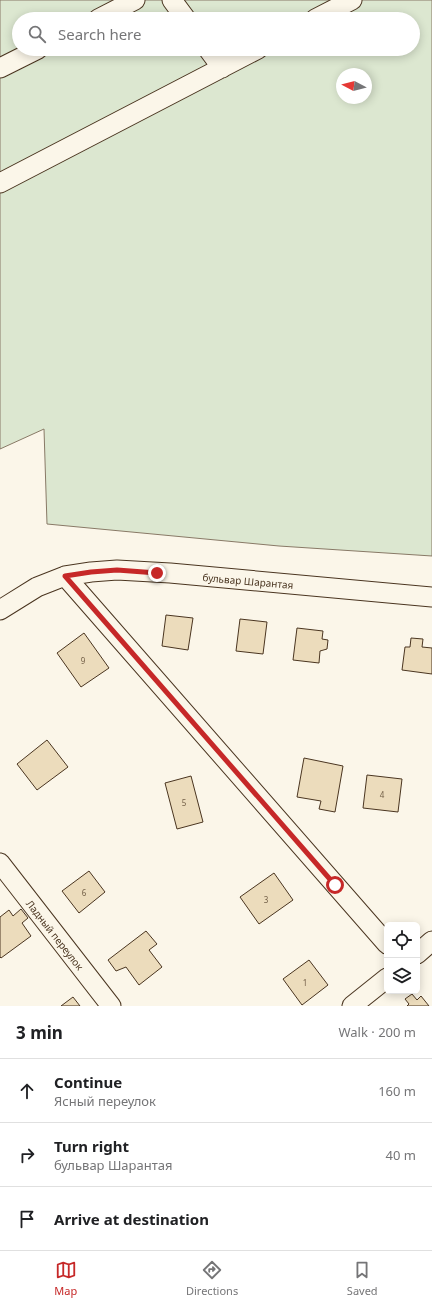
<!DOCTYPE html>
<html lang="en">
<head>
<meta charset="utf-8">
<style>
  body { margin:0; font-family:"Noto Sans",sans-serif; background:#f2f2f2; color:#202124 }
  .controls { position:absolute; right:12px; bottom:12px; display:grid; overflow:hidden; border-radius:6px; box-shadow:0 2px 10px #0003 }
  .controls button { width:36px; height:36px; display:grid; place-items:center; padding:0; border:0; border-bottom:1px solid #e0e0e0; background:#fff; color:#202124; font:20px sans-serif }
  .compass { position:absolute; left:336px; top:68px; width:36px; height:36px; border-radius:50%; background:#fff; box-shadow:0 2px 10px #0003; rotate:277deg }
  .stop { position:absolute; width:12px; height:12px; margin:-9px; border:3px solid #c62828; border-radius:50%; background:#fff }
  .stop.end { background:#c62828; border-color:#fff; box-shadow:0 1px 4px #0008 }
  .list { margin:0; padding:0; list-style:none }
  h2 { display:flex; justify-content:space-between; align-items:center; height:52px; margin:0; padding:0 16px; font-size:17px }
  h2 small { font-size:13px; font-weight:400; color:#757577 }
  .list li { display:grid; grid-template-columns:26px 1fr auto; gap:12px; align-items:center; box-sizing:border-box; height:64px; padding:0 16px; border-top:1px solid #e0e0e0 }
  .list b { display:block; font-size:15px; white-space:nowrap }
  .list p { margin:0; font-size:13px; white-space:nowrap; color:#757577 }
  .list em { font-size:13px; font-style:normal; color:#757577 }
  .icon { flex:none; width:22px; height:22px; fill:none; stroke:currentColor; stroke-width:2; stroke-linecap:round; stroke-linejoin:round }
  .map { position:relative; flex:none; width:432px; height:1006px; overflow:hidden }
  .search { position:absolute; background:#fff; box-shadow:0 2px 10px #0003; left:12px; right:12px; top:12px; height:44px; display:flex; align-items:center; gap:10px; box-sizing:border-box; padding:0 14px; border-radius:22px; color:#757577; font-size:15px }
  .sheet { height:244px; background:#fff }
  nav { display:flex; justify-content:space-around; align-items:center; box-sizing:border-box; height:56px; border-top:1px solid #e0e0e0; background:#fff; font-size:11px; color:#757577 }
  nav a { display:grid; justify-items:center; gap:2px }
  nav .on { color:#c62828 }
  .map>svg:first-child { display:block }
</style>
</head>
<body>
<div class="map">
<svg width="432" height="1006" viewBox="0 0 432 1006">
  <rect width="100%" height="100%" fill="#fbf6e9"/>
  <!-- green -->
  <path fill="#dce7d0" stroke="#887966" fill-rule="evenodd" d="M0 0H432V556L279 546 47 524 44 429 0 449ZM19 19H413V49H19ZM342 74H366V98H342Z"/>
  <!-- building -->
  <path fill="#ecdcbc" stroke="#4a3520" d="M166 615 193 618 188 650 162 646Z
    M240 619 267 622 263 654 236 651Z
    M297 628 323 631 322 639 328 640 327 649 320 651 319 663 293 660Z
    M84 633 109 668 81 687 57 653Z
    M411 638 423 639 422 647 432 648V674L402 670 405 647H410Z
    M47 740 68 767 37 790 17 764Z
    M304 758 343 766 335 812 319 809 321 801 297 797Z
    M367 775 402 779 398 812 363 808Z
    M191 776 203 822 177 829 165 783Z
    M89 871 105 892 79 913 62 891Z
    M274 873 293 900 259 924 240 897Z
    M21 909 28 918 22 923 31 936 1 958 0 957V917L9 910 13 916Z
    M146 931 157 944 149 950 162 967 139 985 126 967 116 971 108 960Z
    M309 960 328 985 302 1005 283 979Z
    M412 994 417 1000 421 996 429 1006H407L409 1004 405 999Z
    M73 997 80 1006H61Z"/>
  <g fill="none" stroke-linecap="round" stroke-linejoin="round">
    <!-- minor casing -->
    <g stroke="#4a3520" stroke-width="21">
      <path id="minor" d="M172 0 186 19
        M98 19 135 0
        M315 19 352 0
        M208 49 222 68
        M0 68 38 49
        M0 183 258 49
        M65 576 387 944
        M0 610 37 587 65 576 91 572 117 570 170 573 432 597
        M0 863 111 1006
        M417 954 432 941
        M352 1006 387 978"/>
    </g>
    <!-- minor -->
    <use href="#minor" stroke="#fbf6e9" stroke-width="19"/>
  </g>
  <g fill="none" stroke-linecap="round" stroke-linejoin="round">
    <!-- route -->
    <path stroke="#c62828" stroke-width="5" d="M157 573 117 570 91 572 65 576 335 885"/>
  </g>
  <g text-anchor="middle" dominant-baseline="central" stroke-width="3" stroke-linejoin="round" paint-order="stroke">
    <!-- number labels -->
    <g font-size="8" fill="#725f47">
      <text x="83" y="660">9</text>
      <text x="382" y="794">4</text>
      <text x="184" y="802">5</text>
      <text x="84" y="892">6</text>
      <text x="266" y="899">3</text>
      <text x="305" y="982">1</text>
    </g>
    <!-- street labels -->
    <g font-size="10" fill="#4a3520" stroke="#fbf6e9">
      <text transform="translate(248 581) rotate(5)">бульвар Шарантая</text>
      <text transform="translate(55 935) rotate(52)">Ладный переулок</text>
    </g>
  </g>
</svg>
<div class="controls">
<button><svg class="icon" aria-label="locate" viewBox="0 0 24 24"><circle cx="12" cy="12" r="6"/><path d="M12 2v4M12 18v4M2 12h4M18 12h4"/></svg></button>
<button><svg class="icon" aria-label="layers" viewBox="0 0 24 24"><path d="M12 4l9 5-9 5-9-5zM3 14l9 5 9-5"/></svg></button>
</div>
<svg class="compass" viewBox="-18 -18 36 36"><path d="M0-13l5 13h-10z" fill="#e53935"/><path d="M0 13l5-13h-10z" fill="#757577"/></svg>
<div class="stop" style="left:335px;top:885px"></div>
<div class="stop end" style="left:157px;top:573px"></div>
<div class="search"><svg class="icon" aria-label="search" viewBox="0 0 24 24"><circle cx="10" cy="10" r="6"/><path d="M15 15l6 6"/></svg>Search here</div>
</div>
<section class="sheet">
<h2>3 min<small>Walk · 200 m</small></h2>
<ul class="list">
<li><svg class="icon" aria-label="ahead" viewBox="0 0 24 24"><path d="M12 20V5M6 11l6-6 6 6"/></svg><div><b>Continue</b><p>Ясный переулок</p></div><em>160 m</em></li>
<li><svg class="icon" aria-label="right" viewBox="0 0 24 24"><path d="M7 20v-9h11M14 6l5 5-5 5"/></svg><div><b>Turn right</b><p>бульвар Шарантая</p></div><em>40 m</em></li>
<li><svg class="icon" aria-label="arrive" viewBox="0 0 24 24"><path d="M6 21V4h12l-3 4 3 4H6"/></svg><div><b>Arrive at destination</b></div></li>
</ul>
</section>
<nav>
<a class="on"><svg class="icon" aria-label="map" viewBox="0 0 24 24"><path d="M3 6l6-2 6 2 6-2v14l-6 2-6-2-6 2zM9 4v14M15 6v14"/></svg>Map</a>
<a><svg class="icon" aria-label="directions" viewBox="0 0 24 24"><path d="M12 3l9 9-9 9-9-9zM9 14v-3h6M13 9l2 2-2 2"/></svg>Directions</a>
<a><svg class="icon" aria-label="saved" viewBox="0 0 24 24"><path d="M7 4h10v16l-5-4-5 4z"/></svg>Saved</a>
</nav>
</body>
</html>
